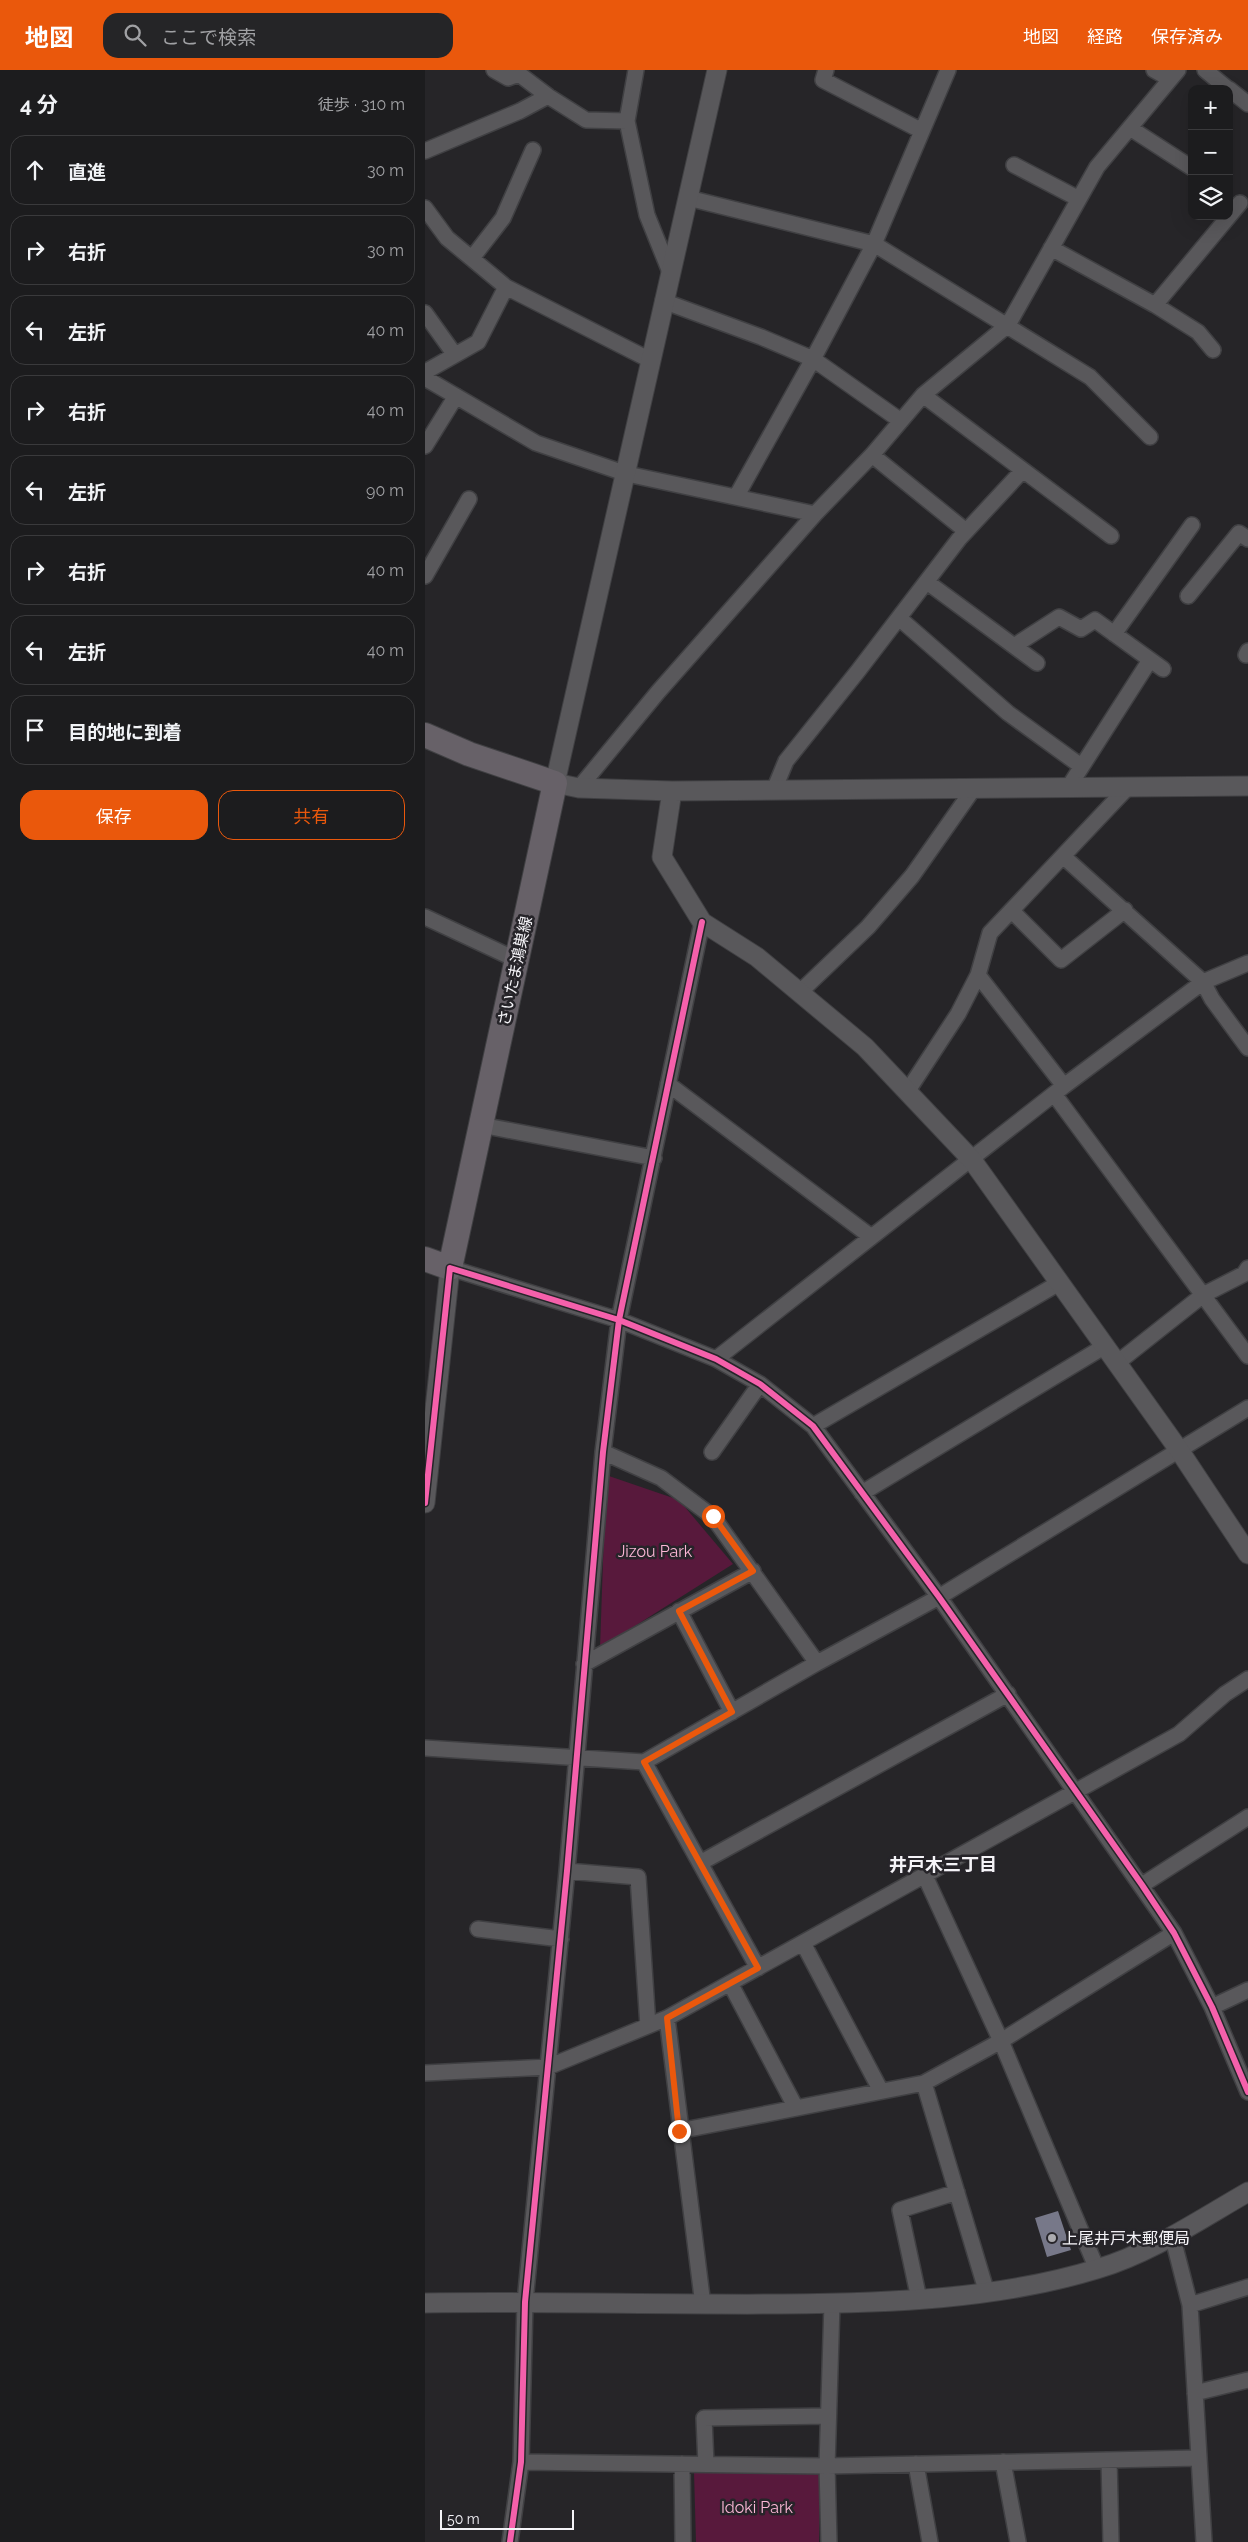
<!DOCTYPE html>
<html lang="ja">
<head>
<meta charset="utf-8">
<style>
  body { margin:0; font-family:Raleway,"Noto Sans JP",sans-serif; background:#252527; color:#f1f3f6 }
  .controls { position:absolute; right:15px; top:15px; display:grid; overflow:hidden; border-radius:10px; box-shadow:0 5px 20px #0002 }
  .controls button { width:45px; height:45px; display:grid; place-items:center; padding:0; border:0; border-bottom:1px solid #3a3a3c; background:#1c1c1e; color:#f1f3f6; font:25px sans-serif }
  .scale { position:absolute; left:15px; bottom:12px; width:134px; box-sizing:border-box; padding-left:5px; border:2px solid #f4f3f7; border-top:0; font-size:14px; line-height:18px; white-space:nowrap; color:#f4f3f7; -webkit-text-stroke:4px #262429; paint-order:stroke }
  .stop { position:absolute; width:15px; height:15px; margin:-11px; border:4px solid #ea580c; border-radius:50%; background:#fff }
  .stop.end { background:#ea580c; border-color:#fff; box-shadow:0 1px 5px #0008 }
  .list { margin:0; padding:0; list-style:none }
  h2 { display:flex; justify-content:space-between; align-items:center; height:65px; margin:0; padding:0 20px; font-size:21px }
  h2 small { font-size:16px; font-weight:400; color:#a0a1a4 }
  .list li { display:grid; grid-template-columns:32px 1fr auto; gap:15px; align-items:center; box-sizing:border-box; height:70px; margin:0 10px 10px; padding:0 10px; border:1px solid #3a3a3c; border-radius:15px }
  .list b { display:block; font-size:19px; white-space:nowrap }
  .list em { font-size:16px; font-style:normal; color:#a0a1a4 }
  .actions { display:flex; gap:10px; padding:15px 20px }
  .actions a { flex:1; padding:11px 0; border:1px solid #ea580c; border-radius:15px; text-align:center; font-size:18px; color:#ea580c }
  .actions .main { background:#ea580c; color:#fff }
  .icon { flex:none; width:28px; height:28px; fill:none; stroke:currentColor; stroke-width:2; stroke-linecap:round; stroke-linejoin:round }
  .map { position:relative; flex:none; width:823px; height:2472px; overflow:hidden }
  header { display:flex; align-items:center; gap:30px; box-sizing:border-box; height:70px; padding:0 25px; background:#ea580c; color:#fff }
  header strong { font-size:24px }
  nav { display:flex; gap:28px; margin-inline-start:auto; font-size:18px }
  .search { width:350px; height:45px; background:#252527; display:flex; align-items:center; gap:12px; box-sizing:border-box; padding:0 18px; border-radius:15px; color:#a0a1a4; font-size:19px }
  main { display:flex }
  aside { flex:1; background:#1c1c1e }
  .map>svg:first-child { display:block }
</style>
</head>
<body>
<header>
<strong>地図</strong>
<div class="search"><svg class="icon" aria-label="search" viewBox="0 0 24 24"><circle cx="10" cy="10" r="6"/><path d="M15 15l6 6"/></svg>ここで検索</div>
<nav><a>地図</a><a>経路</a><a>保存済み</a></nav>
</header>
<main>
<aside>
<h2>4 分<small>徒歩 · 310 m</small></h2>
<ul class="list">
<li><svg class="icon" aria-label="ahead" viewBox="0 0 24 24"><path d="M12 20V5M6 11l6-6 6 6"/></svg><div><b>直進</b></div><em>30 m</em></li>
<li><svg class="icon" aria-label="right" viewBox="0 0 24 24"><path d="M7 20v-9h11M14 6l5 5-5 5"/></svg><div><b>右折</b></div><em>30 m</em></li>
<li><svg class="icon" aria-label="left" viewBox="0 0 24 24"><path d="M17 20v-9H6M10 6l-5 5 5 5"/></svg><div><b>左折</b></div><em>40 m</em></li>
<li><svg class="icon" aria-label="right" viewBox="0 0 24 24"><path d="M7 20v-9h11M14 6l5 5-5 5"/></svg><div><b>右折</b></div><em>40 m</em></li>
<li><svg class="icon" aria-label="left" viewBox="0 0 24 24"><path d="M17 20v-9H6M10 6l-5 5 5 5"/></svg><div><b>左折</b></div><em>90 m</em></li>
<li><svg class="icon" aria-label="right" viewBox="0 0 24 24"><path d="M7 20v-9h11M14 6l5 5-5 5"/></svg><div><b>右折</b></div><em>40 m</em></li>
<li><svg class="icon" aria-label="left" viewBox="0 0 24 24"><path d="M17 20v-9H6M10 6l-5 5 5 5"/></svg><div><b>左折</b></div><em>40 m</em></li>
<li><svg class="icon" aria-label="arrive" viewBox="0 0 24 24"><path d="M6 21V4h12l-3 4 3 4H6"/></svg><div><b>目的地に到着</b></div></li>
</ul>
<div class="actions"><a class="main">保存</a><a>共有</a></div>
</aside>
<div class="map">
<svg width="823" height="2472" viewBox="0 0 823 2472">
  <rect width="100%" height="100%" fill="#262528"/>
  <!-- green -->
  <path fill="#58193c" d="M181 1405 254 1430 308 1494 175 1578Z
    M395 2400 394 2472H271L269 2402Z"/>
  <!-- building -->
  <path fill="#777889" d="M633 2141 646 2180 622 2187 610 2148Z"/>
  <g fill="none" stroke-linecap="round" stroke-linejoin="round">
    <!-- minor casing -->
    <g stroke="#404043" stroke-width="18">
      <path id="minor" d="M69 0 83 8 94 4 123 26
        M211 0 202 51 222 145 245 202
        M401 0 398 10 497 61
        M729 0 745 9
        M780 0 803 19
        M804 19 823 34
        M705 58 767 98
        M0 81 95 41 123 26 161 50 202 51
        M589 95 654 129
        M263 128 449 174 665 307 725 367
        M0 138 22 168 81 217 225 290
        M626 178 730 235 773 262 788 280
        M47 188 78 148 108 80
        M238 231 336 267 388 289 476 351
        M730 235 815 133
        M0 243 30 285
        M0 302 53 272 81 217
        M0 308 111 373 202 404 390 444
        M498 325 686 466
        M0 376 31 326
        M447 385 541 461
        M311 427 388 289 449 174 523 0
        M0 506 44 429
        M502 512 612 593
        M763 526 814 463 823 469
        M474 548 583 643 656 696
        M689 564 767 455
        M589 576 634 547 656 559 670 550 738 599
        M821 585 823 581
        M154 718 233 622 390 444 447 385 498 325 583 255 672 97 753 0
        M643 718 725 590
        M349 720 361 691 433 601 534 469 598 400
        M639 787 778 912 787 929 823 978
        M587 841 636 890 700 840
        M0 847 92 890
        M553 905 639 1016
        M374 923 443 857 487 806 549 718
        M243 1014 445 1166
        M482 1022 533 944 553 905 565 863 703 717
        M629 1024 823 1286
        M56 1055 229 1088
        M25 1198 194 1250 291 1289 335 1314 388 1356 514 1527 749 1863 787 1937 823 2022
        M291 1289 639 1016 778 912 823 893
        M692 1293 778 1225 819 1204 823 1198
        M388 1356 634 1213
        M178 1382 236 1408 288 1447 392 1593
        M287 1382 335 1314
        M437 1423 680 1276
        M254 1541 307 1642
        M159 1594 328 1501
        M0 1678 219 1692 392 1593 514 1527 823 1338
        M219 1692 333 1898
        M275 1793 583 1624
        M142 1801 213 1807 223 1956
        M500 1806 576 1971 672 2199
        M717 1815 823 1747
        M53 1859 136 1869
        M378 1873 456 2021
        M305 1913 371 2038
        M787 1937 823 1920
        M242 1948 278 2235
        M0 2003 123 1997 242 1948 754 1664 800 1624 823 1609
        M499 2013 562 2223
        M254 2061 499 2013 576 1971 749 1863
        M747 2165 765 2235 779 2472
        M494 2229 475 2140 532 2122
        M765 2235 823 2217
        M770 2323 823 2310
        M684 2390 686 2472
        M96 2392 402 2396 773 2388
        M578 2392 593 2472
        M257 2394 258 2472
        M281 2394 279 2348 403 2346
        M491 2394 505 2472
        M85 2472 96 2392 100 2232 142 1801 178 1382 194 1250 277 852
        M404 2472 402 2396 407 2234"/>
    </g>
    <!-- tertiary casing -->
    <g stroke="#404043" stroke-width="21">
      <path id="tertiary" d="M292 0 130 713 154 718 247 721 823 716
        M247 721 237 787 277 852 332 887 440 977 547 1090 754 1380 823 1484
        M0 1433 25 1198
        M0 2233C119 2231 238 2235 357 2234 462 2233 570 2230 672 2199 726 2183 774 2150 823 2122"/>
    </g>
    <!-- primary casing -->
    <g stroke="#404043" stroke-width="26">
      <path id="primary" d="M0 665 44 684 130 713 25 1198 0 1189"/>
    </g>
    <!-- minor -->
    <use href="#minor" stroke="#59585b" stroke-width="15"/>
    <!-- tertiary -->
    <use href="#tertiary" stroke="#59585b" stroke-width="19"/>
    <!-- primary -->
    <use href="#primary" stroke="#676168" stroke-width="24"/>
    <!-- cycleway casing -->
    <g stroke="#262429" stroke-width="9">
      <path id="cycleway" d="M0 1433 25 1198 194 1250 291 1289 335 1314 388 1356 514 1527 717 1815 749 1863 787 1937 823 2022
        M85 2472 96 2392 100 2232 142 1801 178 1382 194 1250 277 852"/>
    </g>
    <!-- cycleway -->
    <use href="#cycleway" stroke="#f560ab" stroke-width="6"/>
  </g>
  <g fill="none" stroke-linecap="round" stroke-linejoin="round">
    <!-- route -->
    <path stroke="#ea580c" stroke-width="6" d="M254 2061 242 1948 333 1898 219 1692 307 1642 254 1541 328 1501 288 1446"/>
  </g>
  <!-- markers -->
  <circle fill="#acabaf" stroke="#262429" stroke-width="2" cx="627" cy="2168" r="5"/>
  <g text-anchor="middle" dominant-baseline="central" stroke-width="5" stroke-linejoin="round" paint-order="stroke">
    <!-- street labels -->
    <g font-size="16" fill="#f4f3f7" stroke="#262429">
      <text transform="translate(90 901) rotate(-78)">さいたま鴻巣線</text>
    </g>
    <!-- park labels -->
    <g font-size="16" fill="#fab6d5" stroke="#262429">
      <text x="230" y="1481">Jizou Park</text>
      <text x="332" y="2437">Idoki Park</text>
    </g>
    <!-- poi labels -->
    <g font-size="16" fill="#f4f3f7" stroke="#262429" text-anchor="start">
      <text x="637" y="2168">上尾井戸木郵便局</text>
    </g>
    <!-- neighbourhood labels -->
    <g font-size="18" font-weight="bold" fill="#f4f3f7" stroke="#262429">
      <text x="518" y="1794">井戸木三丁目</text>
    </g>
  </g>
</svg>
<div class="controls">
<button>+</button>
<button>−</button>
<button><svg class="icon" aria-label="layers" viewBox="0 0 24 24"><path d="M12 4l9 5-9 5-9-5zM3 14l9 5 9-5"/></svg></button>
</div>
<div class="scale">50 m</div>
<div class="stop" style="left:288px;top:1446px"></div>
<div class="stop end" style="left:254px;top:2061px"></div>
</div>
</main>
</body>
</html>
